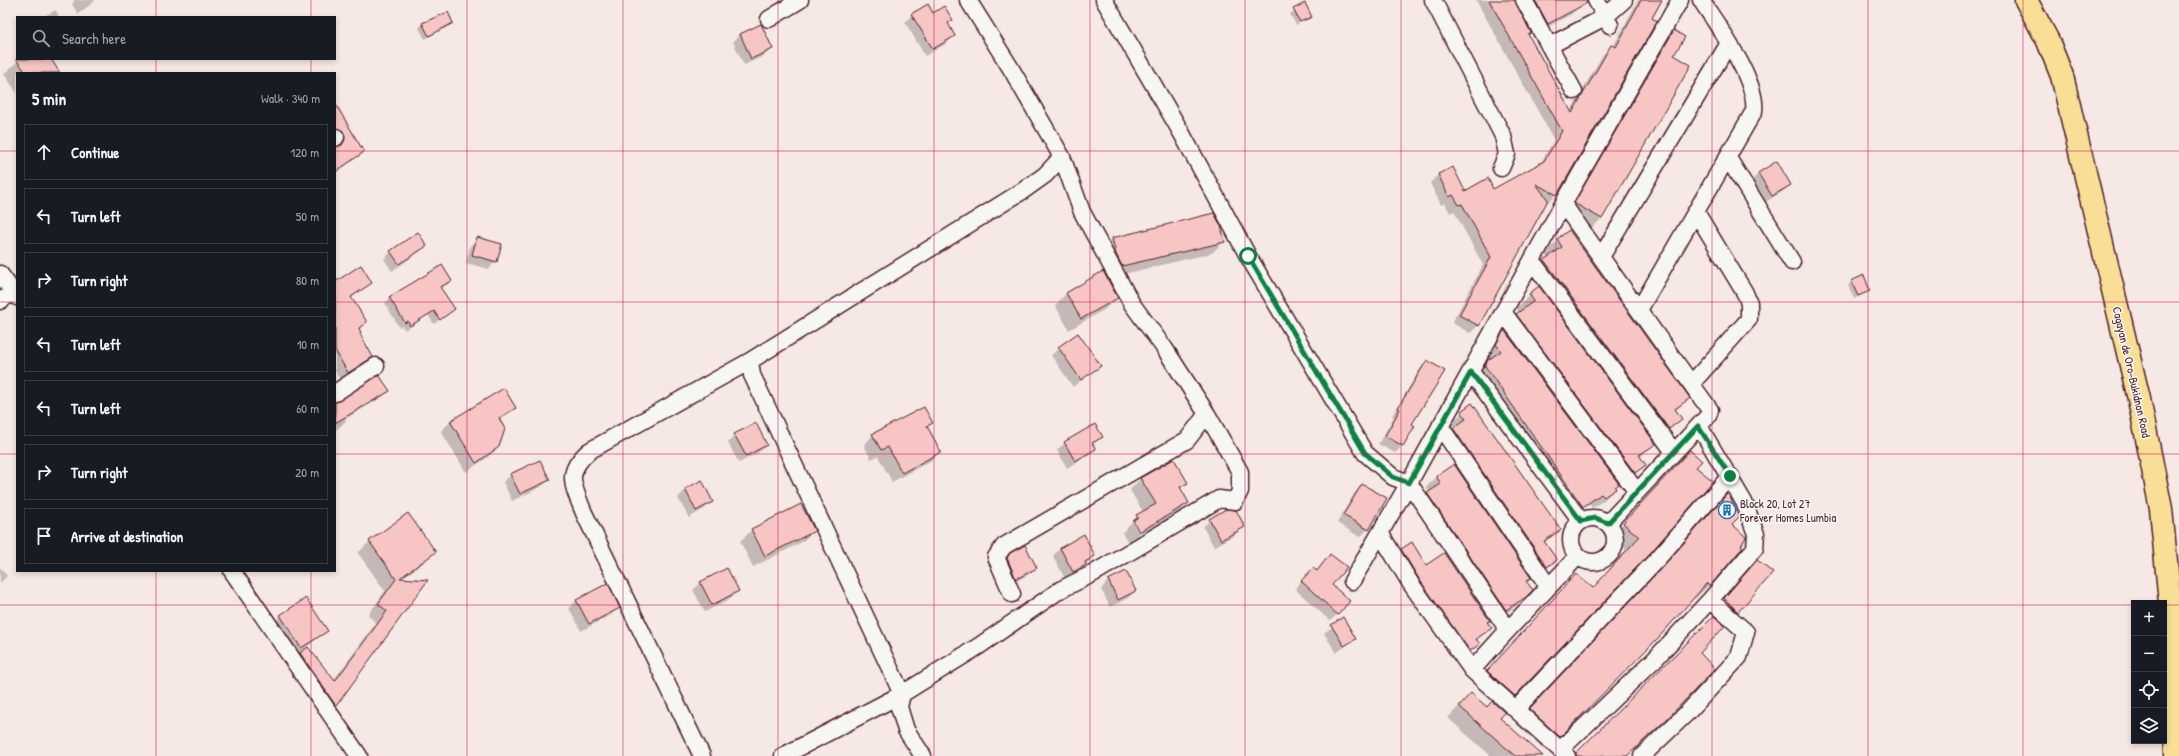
<!DOCTYPE html>
<html lang="en">
<head>
<meta charset="utf-8">
<style>
  body { margin:0; font-family:"Patrick Hand",sans-serif; background:#20242c; color:#f1f3f6 }
  .controls { position:absolute; right:12px; bottom:12px; display:grid; overflow:hidden; border-radius:0px; box-shadow:0 2px 6px #0003 }
  .controls button { width:36px; height:36px; display:grid; place-items:center; padding:0; border:0; border-bottom:1px solid #363941; background:#171b24; color:#f1f3f6; font:20px sans-serif }
  .stop { position:absolute; width:12px; height:12px; margin:-9px; border:3px solid #0b8043; border-radius:50%; background:#fff }
  .stop.end { background:#0b8043; border-color:#fff; box-shadow:0 1px 4px #0008 }
  .list { margin:0; padding:0; list-style:none }
  h2 { display:flex; justify-content:space-between; align-items:center; height:52px; margin:0; padding:0 16px; font-size:17px }
  h2 small { font-size:13px; font-weight:400; color:#9ea1a6 }
  .list li { display:grid; grid-template-columns:26px 1fr auto; gap:12px; align-items:center; box-sizing:border-box; height:56px; margin:0 8px 8px; padding:0 8px; border:1px solid #363941; border-radius:0px }
  .list b { display:block; font-size:15px; white-space:nowrap }
  .list em { font-size:13px; font-style:normal; color:#9ea1a6 }
  .icon { flex:none; width:22px; height:22px; fill:none; stroke:currentColor; stroke-width:2; stroke-linecap:round; stroke-linejoin:round }
  .map { position:relative; flex:none; width:2179px; height:756px; overflow:hidden }
  .search { position:absolute; background:#171b24; box-shadow:0 2px 6px #0003; left:16px; top:16px; width:320px; height:44px; display:flex; align-items:center; gap:10px; box-sizing:border-box; padding:0 14px; border-radius:0px; color:#9ea1a6; font-size:15px }
  .panel { position:absolute; background:#171b24; box-shadow:0 2px 6px #0003; left:16px; top:72px; width:320px; height:500px; border-radius:0px }
  .map>svg:first-child { display:block }
</style>
</head>
<body>
<div class="map">
<svg width="2179" height="756" viewBox="0 0 2179 756">
  <rect width="100%" height="100%" fill="#f6e8e4"/>
  <filter id="ink" filterUnits="userSpaceOnUse"><feTurbulence type="fractalNoise" baseFrequency=".025" numOctaves="2"/><feDisplacementMap in="SourceGraphic" scale="8" xChannelSelector="R" yChannelSelector="G"/><feConvolveMatrix kernelMatrix="1 2 1 2 8 2 1 2 1" color-interpolation-filters="sRGB"/></filter>
  <g filter="url(#ink)">
    <!-- shadow -->
    <path fill="#0003" d="M73 0H95V1L78 14 72 4 74 2Z
      M1476 0H1514L1530 33 1528 35 1570 112 1603 54 1613 47 1638 0H1661L1557 194 1548 202 1546 201 1479 325 1470 333 1452 323 1483 265 1454 211 1450 213 1445 203 1441 205 1430 183 1438 175 1452 168 1464 192 1493 190 1540 164 1554 140Z
      M1521 0H1577L1580 6 1572 14 1540 31Z
      M1304 5 1310 16 1296 25 1290 14Z
      M56 10 59 17H44L46 15Z
      M447 13 452 23 425 39 419 28 422 24Z
      M912 15 952 20 947 24 954 36 947 43 925 56 905 22Z
      M760 25 772 49 764 56 744 65 733 42 740 34Z
      M1674 32 1673 56 1689 65 1601 219 1591 229 1565 214 1663 42Z
      M20 59H53L51 60 59 73H17V93L4 74Z
      M335 105 363 152 335 174V150L338 142 335 139Z
      M1759 173 1790 185 1782 192 1764 203 1751 181Z
      M1214 215 1224 241 1212 253 1111 277 1101 250 1112 239Z
      M1569 231 1688 398 1675 411 1681 419 1653 442 1640 458 1645 464 1621 485 1619 483 1604 500 1592 508 1590 504 1571 517 1477 372 1489 360 1486 356 1493 342 1505 330 1504 328 1520 313 1516 308 1540 287 1531 274 1548 258 1544 253Z
      M478 238 496 261 489 269 466 263 470 246Z
      M426 246 418 253 392 271 384 259 391 252Z
      M1103 273 1117 298 1105 309 1069 330 1055 305 1066 294Z
      M450 281 440 289 453 309 434 324 428 315 405 330 402 326 399 327 385 303 390 298Z
      M371 282 351 298 366 322 358 330 359 334 371 357 364 365 340 380 335 371V284Z
      M1852 282 1869 291 1854 299 1848 285Z
      M1078 335 1099 366 1073 387 1051 355Z
      M1427 361 1410 425 1413 426 1402 446 1395 453 1378 444 1394 417 1392 416 1420 369Z
      M388 391 381 398 345 419 346 421 335 431V403Z
      M1472 405 1559 529 1544 543 1555 560 1544 571 1442 440 1454 429 1450 423Z
      M515 408 499 421 498 447 488 457 466 472 441 431 451 421Z
      M932 423 926 428 939 452 930 461 892 482 878 456 871 459 864 445 873 435Z
      M735 435 766 445 759 452 739 463 728 443Z
      M1101 437 1092 445 1094 449 1087 456 1067 468 1057 450 1065 443Z
      M1690 451 1695 467 1652 549 1500 710 1498 718 1539 756H1491L1448 718 1460 705 1487 708 1493 701 1475 685 1576 575 1592 589 1626 550 1611 537Z
      M1173 460 1186 483 1180 489 1188 503 1177 514 1142 534 1133 521 1132 522 1140 535 1128 542 1122 533 1137 516 1143 512 1130 490 1140 479Z
      M1454 465 1530 578 1526 582 1531 590 1515 607 1496 620 1417 503 1430 492 1426 487 1437 477Z
      M511 475 549 480 541 487 512 501 503 482Z
      M702 482 712 502 704 509 689 518 678 498 685 490Z
      M1362 485 1368 529 1360 537 1337 523 1355 492Z
      M1727 495 1731 524 1709 585 1695 599 1693 598 1658 636 1545 750 1516 724 1653 578Z
      M408 514 435 552 423 563 401 579 426 581 335 705 324 716 289 665 303 651 290 659 269 627 281 616 326 631 307 647 333 681 376 623 368 615 385 591 358 553 369 542Z
      M1210 520 1244 527 1236 534 1214 547 1203 527Z
      M752 530 813 531 802 542 753 567 740 541Z
      M1412 544 1425 566 1489 620 1487 623 1490 628 1476 641 1478 644 1469 653 1393 559Z
      M1060 548 1094 556 1078 572 1065 579 1053 556Z
      M1011 554 1036 568 1028 575 1008 586 1003 562Z
      M1330 555 1331 585 1338 614 1330 621 1295 589 1306 576 1316 571Z
      M0 567 7 576 0 583Z
      M1750 568 1772 573 1732 619 1718 606Z
      M1126 572 1135 591 1128 598 1110 607 1101 589 1108 581Z
      M701 583 738 591 730 599 705 612 693 590Z
      M576 601 618 608 611 615 581 631 569 608Z
      M1343 619 1355 639 1336 653 1324 633Z"/>
    <!-- building -->
    <path fill="#f7c6c4" stroke="#4a1f2b" d="M1489 0H1515L1531 33 1528 34 1572 113 1611 45 1616 47 1641 0H1662L1652 18 1657 21 1557 195 1536 184 1548 200 1479 326 1459 315 1491 257 1462 204 1459 205 1453 195 1449 197 1438 174 1453 167 1465 191 1488 178 1493 189 1544 161 1562 131Z
      M1535 0H1587V3L1548 24Z
      M1305 3 1312 17 1300 22 1293 9Z
      M928 4 933 13 944 6 953 20 948 23 955 36 933 49 911 14Z
      M448 12 453 23 429 36 422 23Z
      M761 24 773 49 751 59 740 34Z
      M1674 30 1685 37 1674 55 1691 65 1602 219 1574 203Z
      M16 59H51L60 73H26Z
      M335 103 364 152 335 172V147L342 145 345 139 343 131 335 128Z
      M1777 161 1791 185 1772 196 1758 173Z
      M1214 213 1221 226 1225 242 1122 266 1116 254 1112 238Z
      M1569 230 1690 398 1675 409 1682 419 1669 429 1544 260 1562 247 1557 239Z
      M418 232 427 246 399 264 390 251Z
      M477 237 502 244 497 262 472 255Z
      M361 265 372 283 351 297 367 322 359 328 361 333 360 334 373 357 348 373 335 350V282Z
      M442 265 452 281 440 287 455 309 440 320 434 311 410 326 408 321 405 323 389 297Z
      M1103 271 1118 298 1081 319 1066 293Z
      M1864 275 1870 291 1858 296 1851 281Z
      M1539 286 1656 444 1639 455 1646 465 1635 473 1516 314 1534 301 1529 294Z
      M1504 330 1619 484 1615 487 1616 489 1604 497 1601 494 1583 507 1485 366 1488 360 1501 351 1496 344Z
      M1078 333 1101 366 1081 380 1058 347Z
      M1427 360 1445 371 1412 424 1415 426 1403 446 1385 436 1400 409 1398 408Z
      M379 375 390 391 335 423V402Z
      M504 388 516 408 499 418 505 429 499 447 476 463 450 421Z
      M1472 403 1561 530 1544 541 1557 560 1547 567 1453 428 1466 419 1461 411Z
      M924 407 933 423 927 426 941 452 902 473 888 447 881 450 872 434Z
      M756 423 767 445 746 456 734 434Z
      M1095 424 1103 437 1092 443 1096 449 1075 461 1064 442Z
      M1690 450 1702 461 1696 467 1713 481 1653 550 1515 696 1487 671 1576 574 1593 588 1639 537 1623 523Z
      M1174 459 1188 483 1180 487 1189 503 1139 532 1133 521 1138 518 1136 515 1156 504 1140 478Z
      M540 460 550 480 520 494 510 474Z
      M1454 464 1531 578 1526 581 1533 590 1526 597 1506 610 1427 493 1441 484 1436 476Z
      M702 480 713 502 696 511 685 489Z
      M1362 484 1387 498 1369 530 1343 515Z
      M1728 493 1739 517 1732 524 1746 537 1741 546 1743 547 1710 586 1707 583 1659 637 1560 737 1529 709 1667 562Z
      M801 504 815 531 765 556 751 529Z
      M1226 509 1236 510 1245 527 1221 540 1209 519Z
      M408 513 436 552 400 578 428 580 336 706 300 653 308 647 335 681 387 611 378 604 396 579 369 541Z
      M1084 534 1095 556 1085 562 1086 565 1073 572 1060 548Z
      M1412 542 1426 565 1444 553 1490 621 1487 622 1492 628 1476 639 1480 644 1470 651 1419 579 1401 549Z
      M1025 545 1037 568 1016 579 1007 558 1010 553Z
      M1330 554 1347 567 1332 585 1350 601 1338 615 1301 581 1313 568 1317 571Z
      M1757 560 1773 573 1738 612 1724 598Z
      M727 568 739 591 712 605 700 582Z
      M1126 571 1136 591 1118 600 1108 580Z
      M608 583 620 608 589 624 576 600Z
      M306 598 328 631 301 648 280 615Z
      M1714 616 1725 626 1700 653 1715 669 1668 718 1627 756H1576V753Z
      M1343 617 1356 639 1344 646 1331 625Z
      M1471 693 1487 707 1492 701 1505 713 1500 718 1543 756H1515L1459 706Z"/>
    <g fill="none" stroke-linecap="round" stroke-linejoin="round">
      <!-- minor casing -->
      <g stroke="#4a1f2b" stroke-width="19">
        <path id="minor" d="M1104 0 1181 132 1248 256 1365 453 1393 477 1409 483 1563 204 1680 0
          M1433 0 1503 136 1507 154 1501 168
          M1524 0 1574 91
          M1596 0 1610 25
          M769 19 800 0
          M1549 46 1605 17 1624 0
          M335 138 336 137
          M1728 158 1792 262
          M1563 204 1710 410 1708 416 1608 523
          M1601 257 1729 43
          M1532 261 1674 452
          M0 274 17 297
          M0 301 13 292
          M1639 310 1754 111C1758 80 1717 25 1701 0
          M1503 312 1637 492
          M1471 372 1581 521
          M1692 383 1749 319V303L1745 293 1696 212
          M335 393 376 366
          M1440 426 1548 586
          M1571 540a22 22 0 1 1 44 0a22 22 0 1 1-44 0Z
          M232 571 359 756
          M1352 581 1380 533
          M1012 594 996 557 1004 546 1187 440 1207 414 1165 349 1132 304 1082 212 1062 157
          M1508 630 1409 483 1380 533 1411 584 1472 670 1567 756
          M1472 670 1508 630 1577 557
          M1516 709 1660 556 1730 476
          M1560 750 1655 659 1710 600 1755 548 1756 534 1744 502 1699 426
          M702 756 584 513C573 485 564 473 589 451L750 361
          M783 756 902 694 979 646 1060 590 1094 573 1219 499 1235 501 1240 491V472L1207 414
          M923 756 906 730 899 707 902 694 752 375 750 361 1024 190 1045 175 1062 157 1010 67 968 0
          M1642 756 1687 713 1739 657 1746 632 1710 600"/>
      </g>
      <!-- primary casing -->
      <g stroke="#4a1f2b" stroke-width="25">
        <path id="primary" d="M2026 0 2048 41 2062 76 2139 399 2161 509 2170 603 2176 756"/>
      </g>
      <!-- minor -->
      <use href="#minor" stroke="#f6f6f2" stroke-width="16"/>
      <!-- primary -->
      <use href="#primary" stroke="#f9df96" stroke-width="22"/>
    </g>
  </g>
  <g fill="none" stroke-linecap="round" stroke-linejoin="round" filter="url(#ink)">
    <!-- route -->
    <path stroke="#0b8043" stroke-width="5" d="M1248 256 1365 453 1393 477 1409 483 1471 372 1581 521 1595 518 1608 523 1698 426 1730 476"/>
  </g>
  <!-- grid -->
  <path fill="none" stroke="#c2185b" stroke-width="1" stroke-opacity="0.55" d="M156 0V17M311 0V17M467 0V756M623 0V756M778 0V756M934 0V756M1090 0V756M1245 0V756M1401 0V756M1556 0V756M1712 0V756M1868 0V756M2023 0V756M156 59V73M311 59V73M0 151H17M335 151H2179M0 302H17M335 302H2179M0 454H17M335 454H2179M156 571V756M311 571V756M0 605H2134M2164 605H2179"/>
  <!-- icons -->
  <defs>
    <g id="building-ring" transform="scale(0.9)"><circle r="9.5" fill="#f6f6f2" stroke="#1f6fb2" stroke-width="1.5"/><path d="M-4-6H4V6H1V3H-1V6H-4ZM-2.5-4.3h1.7v1.8h-1.7ZM.8-4.3h1.7v1.8H.8ZM-2.5-1h1.7V.8h-1.7ZM.8-1h1.7V.8H.8Z" fill="#1f6fb2"/></g>
  </defs>
  <g fill-rule="evenodd">
    <use href="#building-ring" x="1727" y="510"/>
  </g>
  <g text-anchor="middle" dominant-baseline="central" stroke-width="3" stroke-linejoin="round" paint-order="stroke">
    <!-- street labels -->
    <g font-size="12" fill="#4a1f2b" stroke="#f6f6f2">
      <text transform="translate(2132 372) rotate(77)">Cagayan de Oro-Bukidnon Road</text>
    </g>
    <!-- poi labels -->
    <g font-size="12" fill="#4a1f2b" stroke="#f6f6f2" text-anchor="start">
      <text x="1740" y="503">Block 20, Lot 27<tspan x="1740" dy="14">Forever Homes Lumbia</tspan></text>
    </g>
  </g>
</svg>
<div class="controls">
<button>+</button>
<button>−</button>
<button><svg class="icon" aria-label="locate" viewBox="0 0 24 24"><circle cx="12" cy="12" r="6"/><path d="M12 2v4M12 18v4M2 12h4M18 12h4"/></svg></button>
<button><svg class="icon" aria-label="layers" viewBox="0 0 24 24"><path d="M12 4l9 5-9 5-9-5zM3 14l9 5 9-5"/></svg></button>
</div>
<div class="stop" style="left:1248px;top:256px"></div>
<div class="stop end" style="left:1730px;top:476px"></div>
<div class="search"><svg class="icon" aria-label="search" viewBox="0 0 24 24"><circle cx="10" cy="10" r="6"/><path d="M15 15l6 6"/></svg>Search here</div>
<section class="panel">
<h2>5 min<small>Walk · 340 m</small></h2>
<ul class="list">
<li><svg class="icon" aria-label="ahead" viewBox="0 0 24 24"><path d="M12 20V5M6 11l6-6 6 6"/></svg><div><b>Continue</b></div><em>120 m</em></li>
<li><svg class="icon" aria-label="left" viewBox="0 0 24 24"><path d="M17 20v-9H6M10 6l-5 5 5 5"/></svg><div><b>Turn left</b></div><em>50 m</em></li>
<li><svg class="icon" aria-label="right" viewBox="0 0 24 24"><path d="M7 20v-9h11M14 6l5 5-5 5"/></svg><div><b>Turn right</b></div><em>80 m</em></li>
<li><svg class="icon" aria-label="left" viewBox="0 0 24 24"><path d="M17 20v-9H6M10 6l-5 5 5 5"/></svg><div><b>Turn left</b></div><em>10 m</em></li>
<li><svg class="icon" aria-label="left" viewBox="0 0 24 24"><path d="M17 20v-9H6M10 6l-5 5 5 5"/></svg><div><b>Turn left</b></div><em>60 m</em></li>
<li><svg class="icon" aria-label="right" viewBox="0 0 24 24"><path d="M7 20v-9h11M14 6l5 5-5 5"/></svg><div><b>Turn right</b></div><em>20 m</em></li>
<li><svg class="icon" aria-label="arrive" viewBox="0 0 24 24"><path d="M6 21V4h12l-3 4 3 4H6"/></svg><div><b>Arrive at destination</b></div></li>
</ul>
</section>
</div>
</body>
</html>
